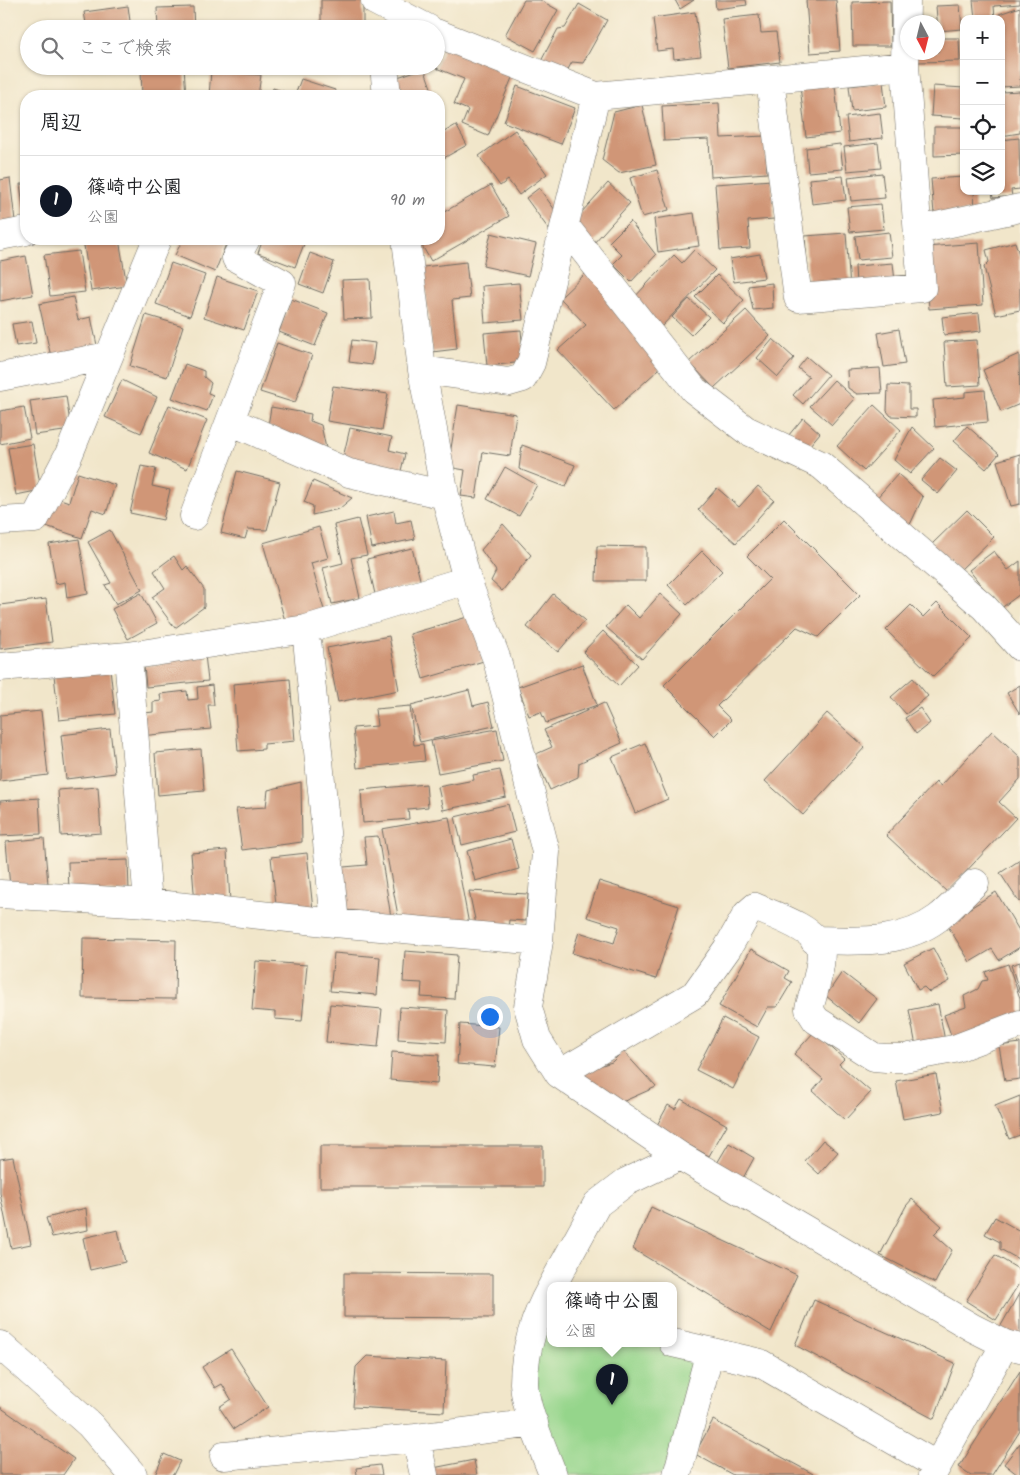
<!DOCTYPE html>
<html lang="ja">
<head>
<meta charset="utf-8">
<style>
  body { margin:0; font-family:Kalam,"Klee One",sans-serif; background:#f2f2f2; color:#202124 }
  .controls { position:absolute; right:15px; top:15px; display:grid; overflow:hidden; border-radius:10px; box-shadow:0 1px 4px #0004 }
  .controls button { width:45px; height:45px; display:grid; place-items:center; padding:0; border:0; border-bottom:1px solid #e0e0e0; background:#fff; color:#202124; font:25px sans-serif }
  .compass { position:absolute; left:900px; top:15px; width:45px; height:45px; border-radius:50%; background:#fff; box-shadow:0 1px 4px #0004; rotate:173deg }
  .you { position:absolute; left:489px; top:1016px; width:18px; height:18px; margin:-12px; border:4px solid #fff; border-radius:50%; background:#1a73e8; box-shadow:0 0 0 8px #1a73e833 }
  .badge { display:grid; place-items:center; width:32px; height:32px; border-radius:50%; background:#111827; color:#fff; font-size:16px; font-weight:700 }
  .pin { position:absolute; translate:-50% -41px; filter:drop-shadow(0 1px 2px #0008) }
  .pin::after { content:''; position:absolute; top:26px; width:18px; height:15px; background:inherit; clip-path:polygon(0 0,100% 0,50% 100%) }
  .popup { position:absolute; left:547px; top:1282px; width:130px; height:65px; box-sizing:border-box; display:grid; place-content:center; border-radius:10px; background:#fff; filter:drop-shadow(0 1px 4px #0005); font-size:16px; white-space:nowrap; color:#757577 }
  .popup b { font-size:19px; color:#202124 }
  .popup::after { content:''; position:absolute; left:50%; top:100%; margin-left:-10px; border:10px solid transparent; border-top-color:#fff }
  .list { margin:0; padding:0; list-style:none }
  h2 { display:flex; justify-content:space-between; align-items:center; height:65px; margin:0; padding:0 20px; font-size:21px }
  h2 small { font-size:16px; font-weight:400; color:#757577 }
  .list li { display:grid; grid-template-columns:32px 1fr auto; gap:15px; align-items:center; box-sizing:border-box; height:90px; padding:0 20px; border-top:1px solid #e0e0e0 }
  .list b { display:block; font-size:19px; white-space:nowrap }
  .list p { margin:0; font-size:16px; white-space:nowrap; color:#757577 }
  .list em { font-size:16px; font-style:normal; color:#757577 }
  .icon { flex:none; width:28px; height:28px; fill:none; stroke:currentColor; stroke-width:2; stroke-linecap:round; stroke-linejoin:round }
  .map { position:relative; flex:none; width:1020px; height:1475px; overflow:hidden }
  .search { position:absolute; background:#fff; box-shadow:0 1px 4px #0004; left:20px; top:20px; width:425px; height:55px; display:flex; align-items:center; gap:12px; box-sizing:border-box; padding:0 18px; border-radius:28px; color:#757577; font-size:19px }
  .panel { position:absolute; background:#fff; box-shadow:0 1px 4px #0004; left:20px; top:90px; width:425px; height:155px; border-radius:20px }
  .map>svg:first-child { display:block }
</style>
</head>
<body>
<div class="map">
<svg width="1020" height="1475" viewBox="0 0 1020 1475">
  <rect width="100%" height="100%" fill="#fcf5e5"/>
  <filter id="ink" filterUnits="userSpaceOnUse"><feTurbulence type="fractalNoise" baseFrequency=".02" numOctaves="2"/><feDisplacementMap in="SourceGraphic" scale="10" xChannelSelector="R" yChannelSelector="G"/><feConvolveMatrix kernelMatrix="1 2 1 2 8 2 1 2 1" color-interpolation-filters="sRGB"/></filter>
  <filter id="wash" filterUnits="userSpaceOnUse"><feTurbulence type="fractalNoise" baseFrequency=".0096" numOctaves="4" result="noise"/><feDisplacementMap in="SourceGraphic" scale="20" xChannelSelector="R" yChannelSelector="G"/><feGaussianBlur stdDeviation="1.12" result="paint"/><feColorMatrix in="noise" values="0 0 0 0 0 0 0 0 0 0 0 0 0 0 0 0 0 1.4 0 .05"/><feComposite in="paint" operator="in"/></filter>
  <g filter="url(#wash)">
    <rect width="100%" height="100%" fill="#f1e6ca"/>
    <!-- green -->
    <path fill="#95d58b" stroke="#60805b" d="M537 1313 551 1316V1344H673L710 1351 677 1475H553L534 1424Z"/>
    <g id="blocks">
      <!-- building -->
      <path fill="#d09677" d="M321 0H363V29H321Z
        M524 0H540L558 10 535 51 505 35Z
        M675 0H694L680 9Z
        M715 0H746L747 5 716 9Z
        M806 0H836L840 51 810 53Z
        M973 0H1020V4L994 6 995 19H975Z
        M890 1 891 46H853L852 2Z
        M579 4 607 20 583 63 572 62 565 75 540 63 558 29 565 28Z
        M960 5 962 29 938 31 936 6Z
        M128 6 131 29H87L84 12Z
        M193 7 194 29H158L157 8Z
        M1020 7V86L1001 87V19H999V14Z
        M695 12 701 56 674 59 673 49 657 51 653 18Z
        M759 15 761 33 776 32 780 62 728 68 722 19Z
        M938 38H959L960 61 917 62V52H938Z
        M445 45 514 73 488 136 462 125 468 110 454 104 464 79 436 68Z
        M184 67 186 96H142L141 69Z
        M424 68 434 96H398L392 79Z
        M211 71 261 75 258 96H209Z
        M301 79 335 90 333 96H271L273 88 295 95Z
        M883 82 886 107 852 111 849 86Z
        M835 85 840 133 806 137 800 86Z
        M517 86 575 108 561 144 504 122Z
        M933 86 964 88V118L931 116Z
        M1020 91V133L1001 136V92Z
        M719 103 721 138 765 136 767 173 711 177 709 139 664 141 662 106Z
        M642 105 656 165 619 173 602 160 614 112Z
        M880 113 883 138 849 142 846 117Z
        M456 125 467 145 442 159 439 154V135Z
        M934 127H964V155L934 156Z
        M515 130 547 174 519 195 508 180 500 186 479 156Z
        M1019 138 1020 189 1011 190 1012 196 993 198 992 191H1001V140Z
        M878 143 881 168 847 171 844 147Z
        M840 144 843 169 808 172 806 148Z
        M657 170 669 210 642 217 630 178Z
        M882 173 885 198 851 201 848 177Z
        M843 176 846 200 812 204 809 179Z
        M964 177V191H974L975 211 934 214 931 179Z
        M10 178 15 221 0 223V180Z
        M772 180 774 219 748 221 750 248 720 250 715 184Z
        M608 183 630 203 593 244 571 224Z
        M20 184H26V221H25Z
        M491 185 509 216 431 261 418 239H439V215Z
        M539 188 563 221 550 231 526 198Z
        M881 204 884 229 850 232 847 207Z
        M694 213 699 246 658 252 654 219Z
        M630 221 656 255 631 282 613 264 622 255 609 242Z
        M889 232 892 257 858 260 855 236Z
        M491 233 536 244 528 276 483 266Z
        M846 233 850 288 809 291 805 236Z
        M83 239H119L127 286 91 291Z
        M183 239H228L215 272 175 255Z
        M263 239H306L295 267 258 253Z
        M1015 242 1020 257V310L996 315 984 267 989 262 986 250Z
        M979 243 983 305 929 309 925 247Z
        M694 250 715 270 661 327 632 300 674 255 682 263Z
        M79 251 85 292 50 296 44 255Z
        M310 253 334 262 323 293 299 284Z
        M760 254 764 278 734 282 730 259Z
        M26 256 33 295 0 301V261Z
        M466 262 470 298 452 300 457 349 432 352 423 267Z
        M171 263 205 275 190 316 156 304Z
        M893 263 895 282 856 285 855 266Z
        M587 272 669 360 614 410 558 350 586 325 560 298Z
        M717 275 744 300 723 323 695 297Z
        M217 277 258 291 244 330 204 317Z
        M370 279 372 318 344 319 342 280Z
        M519 283 523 320 485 323 482 286Z
        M772 283 773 308 753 310 748 286Z
        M73 297 78 320 91 317 98 350 52 361 39 304Z
        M291 299 328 313 315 346 279 332Z
        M689 299 709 317 691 335 672 317Z
        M746 310 770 336 714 388 689 362Z
        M979 313 981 331 944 335 942 317Z
        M146 315 183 326 167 377 130 366Z
        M32 321 36 343 16 346 12 324Z
        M899 329 905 364 884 367 878 333Z
        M521 330 524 362 487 366 484 333Z
        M773 339 794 358 778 377 757 358Z
        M352 340 375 343 372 365 349 362Z
        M977 340 980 385 947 387 944 342Z
        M277 343 312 355 295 403 260 392Z
        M1019 354 1020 404 1001 412 983 370Z
        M807 357 828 375 803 404 793 395 809 377 798 368Z
        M185 364 204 371V377L211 383 208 393 213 395 207 411 172 398Z
        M880 368 882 393 857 394 848 388 847 370Z
        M122 380 157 397 141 433 105 417Z
        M834 380 855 399 832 425 810 406Z
        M888 385 909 386V409H916V417L891 416 887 411Z
        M333 386 388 394 382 430 327 421Z
        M985 390 988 422 935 427 933 400 965 397V392Z
        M66 396 71 430 35 435 30 401Z
        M169 405 207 420 187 469 149 453Z
        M458 405 516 414 510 456 483 452 476 498 461 496 465 470 448 467Z
        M874 405 901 430 864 471 837 446Z
        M24 407 30 438 0 444V411Z
        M271 407 311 414 310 421 321 425 327 453 268 426Z
        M803 418 820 433 805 451 788 436Z
        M967 426 999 454 986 469 954 441Z
        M912 427 934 448 910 474 894 460Z
        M350 428 392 437 389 450 405 454 400 475 342 462Z
        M33 444 41 490 16 495 8 448Z
        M522 445 575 465 566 487 519 469Z
        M1020 454V504L1011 506 997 461Z
        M940 458 957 471 938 494 921 480Z
        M141 466 156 469 152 486 170 490 163 520 130 513Z
        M505 467 537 485 519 516 487 499Z
        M237 471 280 482 267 530 248 529 245 539 221 533Z
        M78 473 115 485 106 514 92 509 82 538 46 526 55 497 69 502Z
        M898 474 923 497 907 531 874 501Z
        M313 481 352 498 339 509 312 515 313 506 304 502Z
        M758 486 774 500 736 543 698 510 717 488 739 507Z
        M967 510 994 537 959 571 932 544Z
        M394 511 396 523 411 520 415 539 372 548 366 517Z
        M358 519 367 555 351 558 360 598 332 604 323 568 343 563 334 525Z
        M784 519 860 595 818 637 797 627 717 706 731 720 715 736 664 685 770 579 747 556Z
        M503 524 531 555 502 591 491 581 496 571 481 550Z
        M319 527 328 558 311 563 324 610 285 621 263 543Z
        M110 530 142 590 116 604 105 585 111 583 88 542Z
        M79 539 88 594 67 598 65 582 56 584 49 544Z
        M597 546 646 547V581H596Z
        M412 548 421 583 375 594 367 559Z
        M702 551 722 571 687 605 668 585Z
        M994 551 1008 570 1020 561V594L1000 609 969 570Z
        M174 556 183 570 187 566 204 589V607L175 628 152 597 165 588 154 571Z
        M141 593 157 623 128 639 112 609Z
        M553 594 585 620 558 652 527 627Z
        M660 594 682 614 642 659 606 627 626 605 639 618Z
        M46 599 52 642 0 649V605Z
        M937 603 972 638 933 676 886 630 911 605 923 617Z
        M474 615 487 660 423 679 410 634Z
        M603 631 638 665 619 686 583 652Z
        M389 636 399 690 338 702 327 648Z
        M205 655 208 681 146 687 144 666 164 664V659Z
        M582 664 597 705 546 723 541 712 529 716 518 687Z
        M110 668 115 714 59 720 54 675Z
        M913 678 928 696 906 714 891 697Z
        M290 679 295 741 264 744V749L238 751 233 684Z
        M212 685 214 705H208L211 729 140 736 137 714 153 712V702L161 701 160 694 187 691 188 700 198 699 197 687Z
        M1020 685V714L1007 693Z
        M469 690 473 706 488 702 494 726 420 742 411 705Z
        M604 703 622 743 579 763 578 777 550 790 534 755 552 747 544 730Z
        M410 706 414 745 423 744 425 761 357 768 353 728 377 726 375 709Z
        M920 708 930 723 916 734 905 718Z
        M41 711 48 775 0 781V715Z
        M827 713 865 747 803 815 765 781Z
        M110 729 115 773 66 779 61 735Z
        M497 729 503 761 438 773 431 741Z
        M992 731 1020 757V779L999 802 1016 818 947 892 886 835 936 782 941 786Z
        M645 743 668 799 635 813 612 757Z
        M201 749 204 791 158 795 155 753Z
        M500 770 506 797 443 810 438 787 474 780 473 775Z
        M301 782 302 842 242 850 236 809 266 807 268 790Z
        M426 784 428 807 408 809 409 819 363 823 361 790Z
        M98 787 101 833 61 836 58 790Z
        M39 798 41 834 0 836V801Z
        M508 804 515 832 462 845 455 817Z
        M449 817 470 930 399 921 382 829Z
        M378 836 391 917 338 923 332 868 367 865 364 837Z
        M44 838 48 884 10 887 6 842Z
        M511 839 519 869 475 881 467 851Z
        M227 850 230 902 195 905 191 853Z
        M307 853 313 910 277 914 271 857Z
        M128 860 129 891 69 893 68 862Z
        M1020 860V901L1019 902 1000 873Z
        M599 881 679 906 656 979 572 953 579 932 614 943 619 927 587 917Z
        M469 891 528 894 526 921 509 920 508 930 477 929Z
        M996 892 1020 932V947L999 960 992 949 970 962 946 923Z
        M83 938 176 940 175 999 82 998Z
        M933 948 950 981 929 992 924 987 918 990 904 963Z
        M751 949 789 971 785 978 792 982 777 1007H768L757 1027 719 1006Z
        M405 951 457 955 454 999 421 997 422 983 403 982Z
        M334 953 380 957 377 995 330 991Z
        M256 961 307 965 302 1021 275 1019V1012L252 1010Z
        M1020 962V993L1011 965Z
        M1008 964 1020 998V1017L953 1041 944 1015 966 1007 964 996 978 989 982 981 988 980 985 972Z
        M842 972 877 999 859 1023 826 996Z
        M330 1004 382 1009 378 1047 326 1042Z
        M938 1004 945 1041 916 1046 909 1010Z
        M400 1007 448 1010 446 1042 398 1039Z
        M723 1018 759 1037 733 1089 696 1070Z
        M460 1024 499 1027 495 1067 457 1064Z
        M814 1032 844 1059 839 1064 871 1092 845 1120 813 1091 823 1079 794 1054Z
        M1020 1043V1079L1005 1081 999 1046Z
        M623 1051 656 1087 613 1106 580 1077 586 1070 612 1062Z
        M392 1052 439 1055 437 1084 390 1080Z
        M936 1074 943 1112 903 1119 896 1081Z
        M1020 1096V1135L1009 1139 995 1106Z
        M681 1099 727 1125 709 1156 656 1127 668 1105 675 1109Z
        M823 1140 838 1152 819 1174 805 1161Z
        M729 1143 754 1158 742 1180 716 1165Z
        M320 1146H543V1187H320Z
        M13 1157 31 1244 11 1248 0 1193V1159Z
        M912 1199 942 1226 934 1234 952 1250 935 1283 880 1255 906 1206Z
        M651 1207 797 1275 771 1332 633 1249Z
        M86 1208 88 1230 52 1237 46 1218Z
        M995 1217 1020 1231V1260L1000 1249V1242L985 1234Z
        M118 1230 125 1262 90 1270 83 1238Z
        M995 1255 1020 1270V1282L996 1320 966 1301Z
        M344 1273 493 1274V1318L344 1317Z
        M1020 1292V1342L999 1329Z
        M814 1300 955 1363 934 1419 795 1345Z
        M231 1349 268 1407 234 1429 219 1407 231 1399 222 1384 215 1388 202 1367Z
        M367 1356 446 1361 444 1412 353 1407 356 1367Z
        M1020 1371V1431L992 1475H971L959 1467Z
        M0 1407 74 1459 63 1475H0Z
        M713 1420 815 1475H733L695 1454Z
        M1020 1443V1475H1018L1004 1464Z
        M164 1454 180 1461 173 1475H155Z
        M474 1460 477 1475H430L428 1469Z
        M380 1465 382 1475H357L356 1468Z"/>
    </g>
  </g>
  <g filter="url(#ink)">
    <use href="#blocks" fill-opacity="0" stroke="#706c63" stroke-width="1"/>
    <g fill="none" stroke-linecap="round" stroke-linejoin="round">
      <!-- minor casing -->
      <g stroke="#706c63" stroke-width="29">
        <path id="minor" d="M375 1 429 29
          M436 33 596 96 905 66
          M384 66 387 96
          M770 80 798 298 922 288 905 66 906 0
          M565 226 694 390 746 430 821 465 984 607 1020 647
          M918 230 1020 208
          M0 236 26 231
          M406 239 422 370 445 495 467 580 497 660 546 852 539 941 528 1007 537 1039 559 1074 680 1156 973 1328 1005 1344 1020 1348
          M422 370 509 382 523 378 531 363 596 96
          M0 377 108 356
          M230 421 349 473 445 495
          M194 516 282 283 236 258 246 239
          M0 521 35 519 69 454 157 239
          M306 629 335 923
          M128 656 148 903
          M0 667 128 656 306 629 467 580
          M0 894 148 903 335 923 539 941
          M814 940C857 941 902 945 938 918 951 908 963 894 975 883
          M559 1074 695 994 727 949 747 914 755 907C773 915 814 928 820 947 824 962 813 994 809 1009L816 1020 874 1057 886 1058H904L954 1049 1020 1024
          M552 1286 597 1204 626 1182 680 1156
          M551 1288C535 1316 524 1351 524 1383 525 1410 544 1450 553 1475
          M673 1343 760 1363 936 1465
          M0 1345 90 1425 133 1475
          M224 1456 416 1438
          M424 1475 416 1438 534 1423
          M677 1475 710 1351
          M932 1475 1005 1344"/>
      </g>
      <!-- minor -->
      <use href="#minor" stroke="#fff" stroke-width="28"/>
    </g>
  </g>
</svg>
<div class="controls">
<button>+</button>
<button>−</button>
<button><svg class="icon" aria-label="locate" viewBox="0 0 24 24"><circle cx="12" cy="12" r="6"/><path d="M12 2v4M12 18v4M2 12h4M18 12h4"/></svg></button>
<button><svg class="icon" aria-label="layers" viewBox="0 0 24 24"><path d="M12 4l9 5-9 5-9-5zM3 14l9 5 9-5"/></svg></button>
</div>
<svg class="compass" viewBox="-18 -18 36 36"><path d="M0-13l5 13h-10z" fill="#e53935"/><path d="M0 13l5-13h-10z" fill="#757577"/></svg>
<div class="you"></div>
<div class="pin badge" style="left:612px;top:1405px">1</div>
<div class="popup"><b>篠崎中公園</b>公園</div>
<div class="search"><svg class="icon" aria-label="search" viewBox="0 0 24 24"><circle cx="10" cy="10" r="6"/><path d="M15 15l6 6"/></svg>ここで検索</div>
<section class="panel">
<h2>周辺<small></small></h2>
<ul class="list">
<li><span class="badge">1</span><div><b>篠崎中公園</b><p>公園</p></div><em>90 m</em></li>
</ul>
</section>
</div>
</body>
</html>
